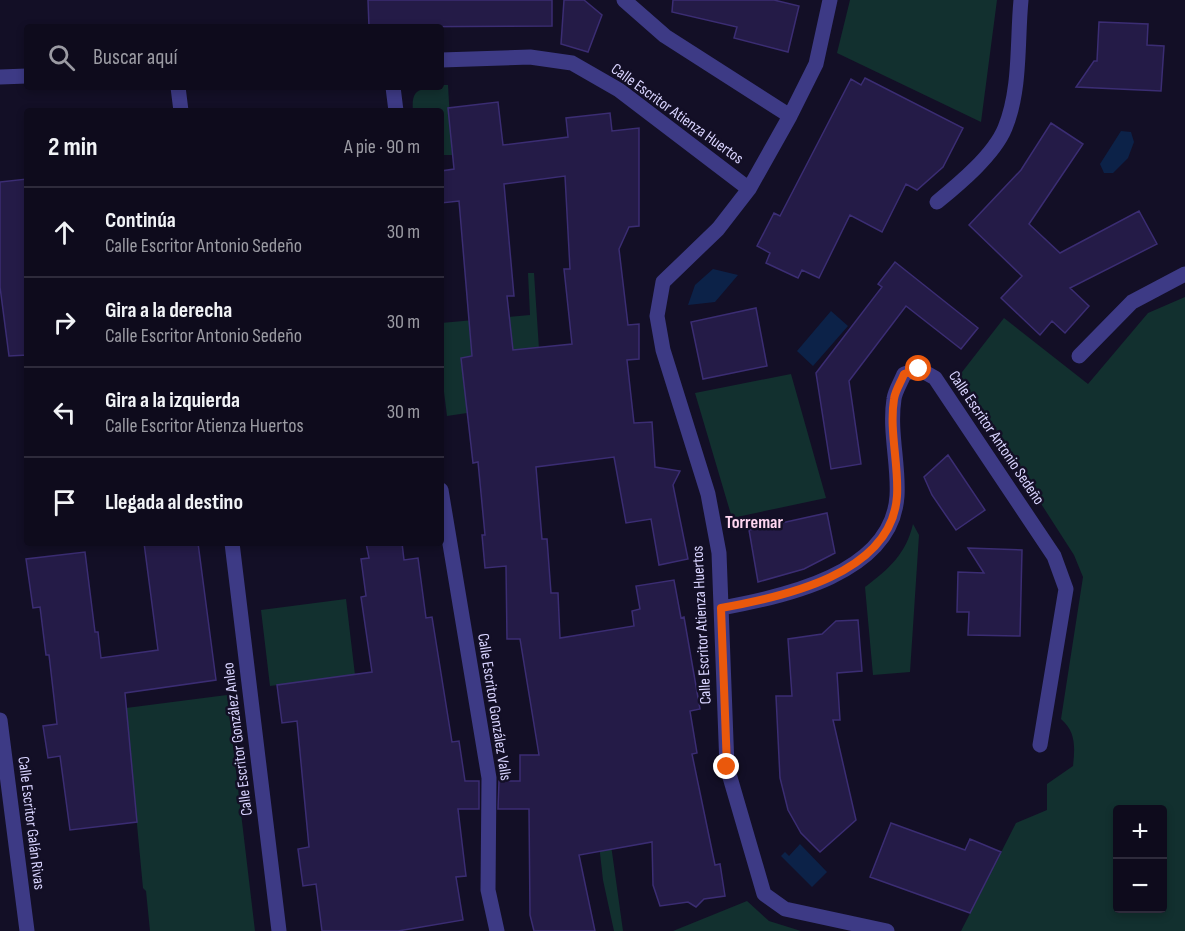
<!DOCTYPE html>
<html lang="es">
<head>
<meta charset="utf-8">
<style>
  body { margin:0; font-family:"Sofia Sans Condensed",sans-serif; background:#171425; color:#f1f3f6 }
  .controls { position:absolute; right:18px; bottom:18px; display:grid; overflow:hidden; border-radius:6px; box-shadow:0 3px 9px #0003 }
  .controls button { width:54px; height:54px; display:grid; place-items:center; padding:0; border:0; border-bottom:2px solid #2e2b3b; background:#0e0b1c; color:#f1f3f6; font:30px sans-serif }
  .stop { position:absolute; width:18px; height:18px; margin:-14px; border:4px solid #ea580c; border-radius:50%; background:#fff }
  .stop.end { background:#ea580c; border-color:#fff; box-shadow:0 2px 6px #0008 }
  .list { margin:0; padding:0; list-style:none }
  h2 { display:flex; justify-content:space-between; align-items:center; height:78px; margin:0; padding:0 24px; font-size:26px }
  h2 small { font-size:20px; font-weight:400; color:#9b9ba3 }
  .list li { display:grid; grid-template-columns:39px 1fr auto; gap:18px; align-items:center; box-sizing:border-box; height:90px; padding:0 24px; border-top:2px solid #2e2b3b }
  .list b { display:block; font-size:22px; white-space:nowrap }
  .list p { margin:0; font-size:20px; white-space:nowrap; color:#9b9ba3 }
  .list em { font-size:20px; font-style:normal; color:#9b9ba3 }
  .icon { flex:none; width:33px; height:33px; fill:none; stroke:currentColor; stroke-width:2; stroke-linecap:round; stroke-linejoin:round }
  .map { position:relative; flex:none; width:1185px; height:931px; overflow:hidden }
  .search { position:absolute; background:#0e0b1c; box-shadow:0 3px 9px #0003; left:24px; top:24px; width:420px; height:66px; display:flex; align-items:center; gap:15px; box-sizing:border-box; padding:0 21px; border-radius:6px; color:#9b9ba3; font-size:22px }
  .panel { position:absolute; background:#0e0b1c; box-shadow:0 3px 9px #0003; left:24px; top:108px; width:420px; height:438px; border-radius:6px }
  .map>svg:first-child { display:block }
</style>
</head>
<body>
<div class="map">
<svg width="1185" height="931" viewBox="0 0 1185 931">
  <rect width="100%" height="100%" fill="#130f26"/>
  <!-- green -->
  <path fill="#12302f" fill-rule="evenodd" d="M850 0H997L981 122 837 53Z
    M441 85H448L452 155H441V111H413C410 81 429 93 441 85Z
    M528 273H534L539 349 462 358 467 413 447 416 441 368V323L530 315Z
    M1185 297V931H961L1016 823 1047 810V784L1073 766C1075 747 1076 732 1061 719L1083 577 1074 555 959 376 1004 318 1088 384 1148 313ZM1118 810H1162V908H1118Z
    M791 374 826 498 732 518 695 393Z
    M913 524 919 535 910 672 873 675 865 587C889 569 906 554 913 524Z
    M346 599 355 675 270 686 261 610Z
    M227 695 255 931H150L146 891 143 888 126 708Z
    M595 809H606L623 931H614L603 880Z
    M747 901 769 921 801 931H673Z"/>
  <!-- water -->
  <path fill="#0c2248" d="M1121 131 1131 132 1134 142 1128 158 1113 173H1104L1100 164Z
    M713 269 738 275 715 302 688 305 695 285Z
    M831 311 848 326 813 366 797 351Z
    M800 844 827 872 812 887 781 856 785 852 789 856Z"/>
  <!-- building -->
  <path fill="#241b47" stroke="#3b2d73" stroke-width="1.5" fill-rule="evenodd" d="M368 0H552V26L369 27Z
    M564 0H584L602 15 588 52 561 44Z
    M673 0H774L799 6 788 52 734 38 737 27 672 12Z
    M1099 22 1148 24 1147 45 1164 46 1161 91 1076 87 1094 61H1097Z
    M865 78 963 128 943 167 917 190 906 184 882 232 850 215 819 278 802 270 798 278 766 263 770 253 757 246 774 213 780 216 851 79 861 85Z
    M498 102 503 145 568 137 566 118 610 113 612 131 639 128V226L629 227 619 249 628 325 639 324V359L627 360 634 423 652 422 655 467 680 471 673 485 688 559 659 565 651 519 626 523 614 457 536 467 542 539H547L551 593H558L560 638 634 626 632 611 640 609 636 586 674 580 681 618 684 617 700 709 690 711 697 753 692 754 715 865 720 864 725 896 704 899 696 907 688 902 660 906 653 885 652 842 579 855 595 931H534L530 915 529 809H498L499 781H520V755H539L520 639H507L506 566 485 568 482 535H485L478 462 473 463 461 358 472 356 459 201 441 203V171L454 169 448 108ZM565 176 570 269H564L572 344 513 350 507 296H514L504 184Z
    M1051 123 1083 144 1029 224 1060 253 1139 211 1157 244 1070 288 1089 306 1065 333 1052 321 1040 335 1001 298 1022 276 969 225 1021 170Z
    M27 179V355L9 356 0 287V182Z
    M895 262 978 328 961 349 906 306 849 381 861 464 831 469 816 373 882 287 878 284Z
    M756 308 767 366 703 379 691 322Z
    M948 455 985 510 956 530 932 495 924 477Z
    M827 513 835 553 804 569 758 582 749 530Z
    M144 543H198L216 680 125 693 137 822 70 830 60 756 48 758 43 726 57 724 49 655H46L40 607 33 608 26 559 85 552 95 632H98L101 658 158 650Z
    M366 543H402L404 560 418 558 426 618 432 617 452 742 459 741 465 781H479V809H458L466 876 456 877 463 920 398 931H322L316 884 303 886 298 849 309 847 297 721 282 723 277 685 372 672 361 597 366 596 361 559 369 558Z
    M968 548 1022 550 1020 636 968 635 969 612H957L958 572 984 573Z
    M858 620 862 671 837 673 840 720H833L856 820 820 852 801 833 788 810 780 778 776 696H792L788 639 822 634 836 621Z
    M891 823 965 850 970 839 1001 852 970 913 870 877Z"/>
  <g fill="none" stroke-linecap="round" stroke-linejoin="round">
    <!-- street -->
    <path stroke="#3d3a85" stroke-width="15" d="M624 0 665 36 790 116
      M830 0 816 64 790 116 749 189 718 229 663 282 657 316 663 350 708 494 719 553 727 767 764 894 785 909 887 931
      M441 60 530 57 572 63 619 90 749 189
      M0 77 27 76
      M178 87 181 111
      M393 87 396 111
      M937 202C959 184 994 155 1005 128 1021 89 1017 41 1021 0
      M1079 356 1132 302 1185 274
      M441 490 489 778 488 890 497 931
      M232 543 279 931
      M721 608C783 597 892 574 897 496 899 465 889 431 894 399 895 391 901 382 904 374L919 369 935 378 1054 556 1066 589 1040 745
      M0 720 27 931"/>
  </g>
  <g fill="none" stroke-linecap="round" stroke-linejoin="round">
    <!-- route -->
    <path stroke="#ea580c" stroke-width="8" d="M727 767 721 608C783 597 892 574 897 496 899 465 889 431 894 399 895 391 901 382 904 374L919 369"/>
  </g>
  <g text-anchor="middle" dominant-baseline="central" stroke-width="5" stroke-linejoin="round" paint-order="stroke">
    <!-- street labels -->
    <g font-size="16" fill="#d9d4ff" stroke="#130f26">
      <text transform="translate(677 114) rotate(36)">Calle Escritor Atienza Huertos</text>
      <text transform="translate(996 438) rotate(56)">Calle Escritor Antonio Sedeño</text>
      <text transform="translate(702 625) rotate(-93)">Calle Escritor Atienza Huertos</text>
      <text transform="translate(494 707) rotate(81)">Calle Escritor González Valls</text>
      <text transform="translate(238 739) rotate(-97)">Calle Escritor González Anleo</text>
      <text transform="translate(31 823) rotate(83)">Calle Escritor Galán Rivas</text>
    </g>
    <!-- neighbourhood labels -->
    <g font-size="18" font-weight="bold" fill="#ffd6f0" stroke="#130f26">
      <text x="754" y="522">Torremar</text>
    </g>
  </g>
</svg>
<div class="controls">
<button>+</button>
<button>−</button>
</div>
<div class="stop" style="left:919px;top:369px"></div>
<div class="stop end" style="left:727px;top:767px"></div>
<div class="search"><svg class="icon" aria-label="search" viewBox="0 0 24 24"><circle cx="10" cy="10" r="6"/><path d="M15 15l6 6"/></svg>Buscar aquí</div>
<section class="panel">
<h2>2 min<small>A pie · 90 m</small></h2>
<ul class="list">
<li><svg class="icon" aria-label="ahead" viewBox="0 0 24 24"><path d="M12 20V5M6 11l6-6 6 6"/></svg><div><b>Continúa</b><p>Calle Escritor Antonio Sedeño</p></div><em>30 m</em></li>
<li><svg class="icon" aria-label="right" viewBox="0 0 24 24"><path d="M7 20v-9h11M14 6l5 5-5 5"/></svg><div><b>Gira a la derecha</b><p>Calle Escritor Antonio Sedeño</p></div><em>30 m</em></li>
<li><svg class="icon" aria-label="left" viewBox="0 0 24 24"><path d="M17 20v-9H6M10 6l-5 5 5 5"/></svg><div><b>Gira a la izquierda</b><p>Calle Escritor Atienza Huertos</p></div><em>30 m</em></li>
<li><svg class="icon" aria-label="arrive" viewBox="0 0 24 24"><path d="M6 21V4h12l-3 4 3 4H6"/></svg><div><b>Llegada al destino</b></div></li>
</ul>
</section>
</div>
</body>
</html>
